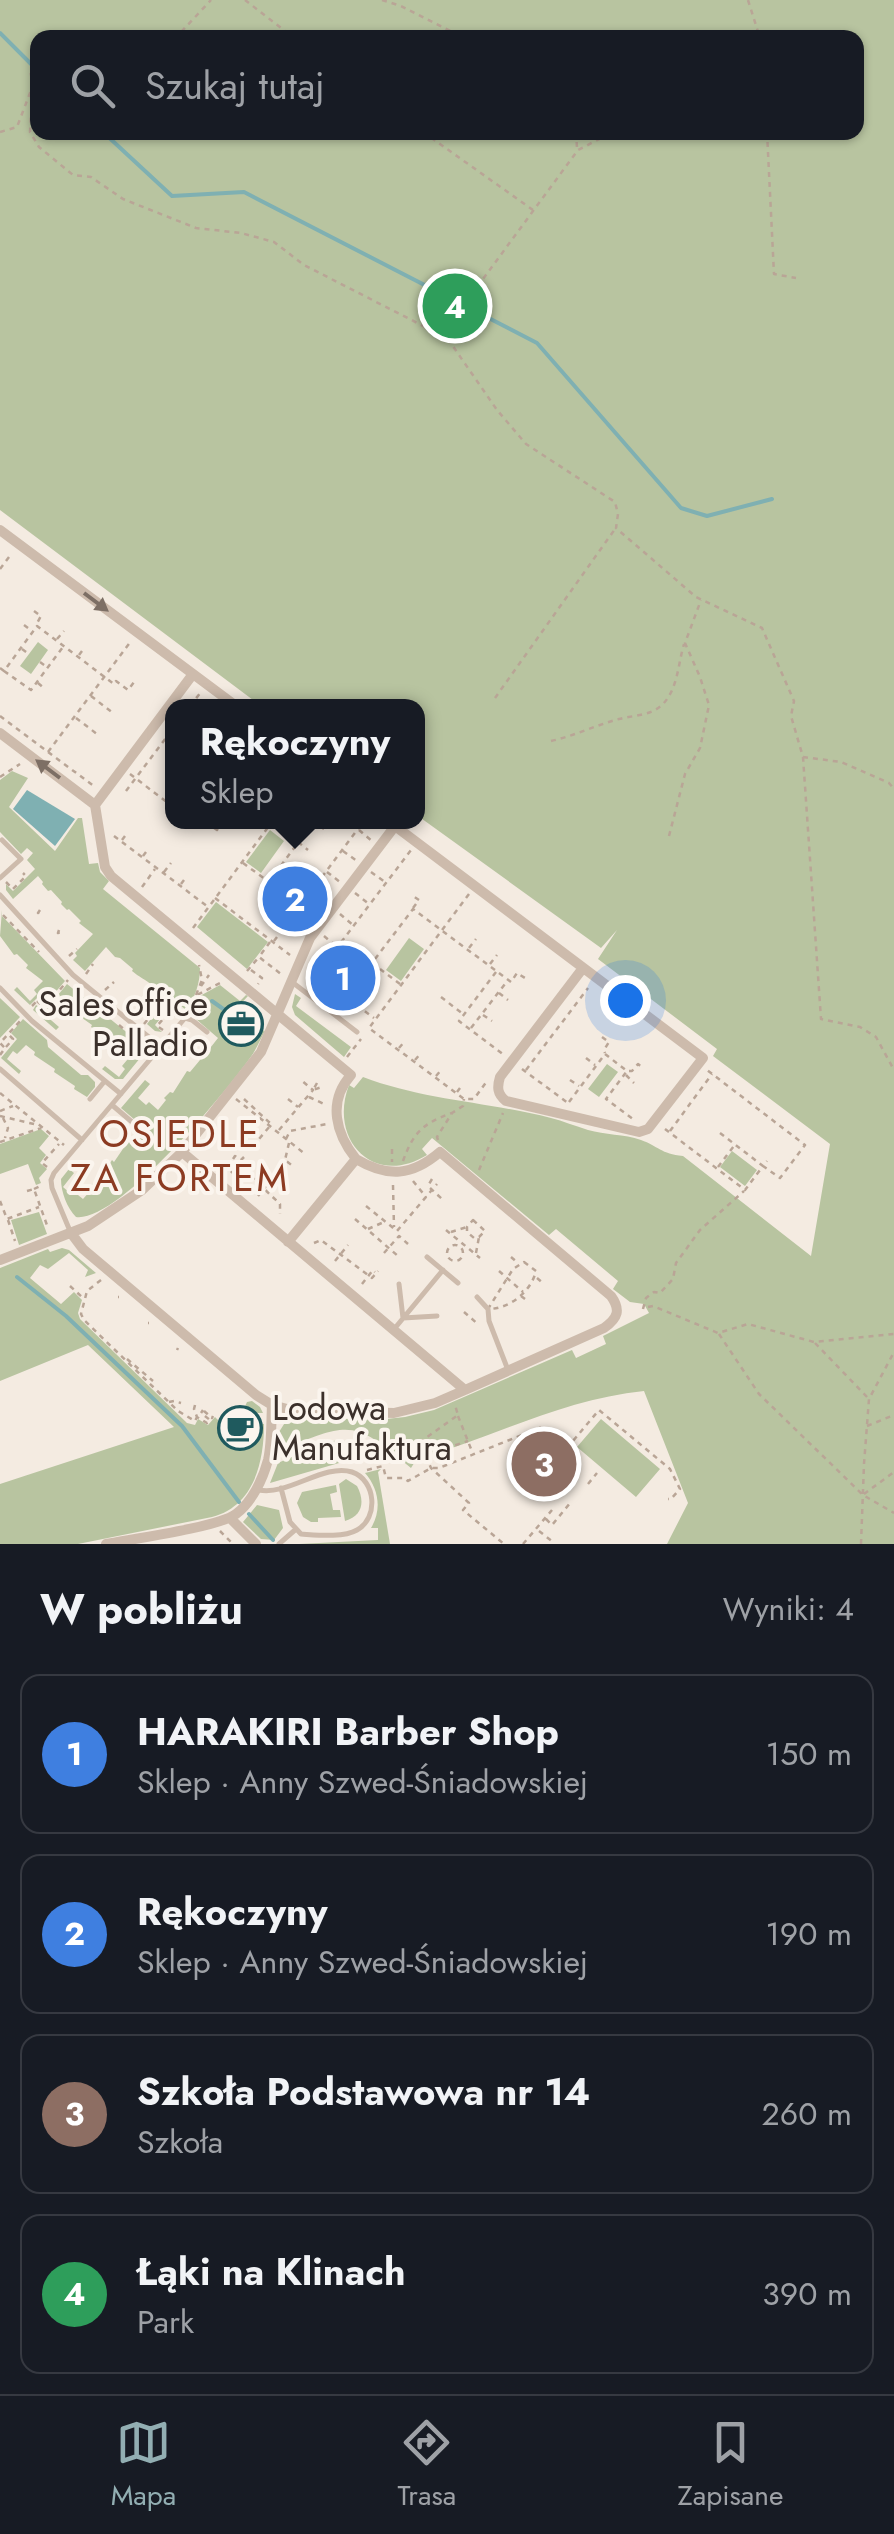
<!DOCTYPE html>
<html lang="pl">
<head>
<meta charset="utf-8">
<style>
  body { margin:0; font-family:Jost,sans-serif; background:#242831; color:#f1f3f6 }
  .you { position:absolute; left:625px; top:1000px; width:35px; height:35px; margin:-25px; border:8px solid #fff; border-radius:50%; background:#1a73e8; box-shadow:0 0 0 15px #1a73e833 }
  .badge { display:grid; place-items:center; width:65px; height:65px; border-radius:50%; background:#92aeb2; color:#fff; font-size:32px; font-weight:700 }
  .pin { position:absolute; translate:-50% -50%; border:5px solid #fff; box-shadow:0 2px 10px #0006 }
  .popup { position:absolute; left:165px; top:699px; width:260px; height:130px; box-sizing:border-box; display:grid; place-content:center; border-radius:20px; background:#171b24; filter:drop-shadow(0 2px 8px #0005); font-size:32px; white-space:nowrap; color:#9ea1a6 }
  .popup b { font-size:38px; color:#f1f3f6 }
  .popup::after { content:''; position:absolute; left:50%; top:100%; margin-left:-20px; border:20px solid transparent; border-top-color:#171b24 }
  .list { margin:0; padding:0; list-style:none }
  h2 { display:flex; justify-content:space-between; align-items:center; height:130px; margin:0; padding:0 40px; font-size:42px }
  h2 small { font-size:32px; font-weight:400; color:#9ea1a6 }
  .list li { display:grid; grid-template-columns:65px 1fr auto; gap:30px; align-items:center; box-sizing:border-box; height:160px; margin:0 20px 20px; padding:0 20px; border:2px solid #363941; border-radius:20px }
  .list b { display:block; font-size:38px; white-space:nowrap }
  .list p { margin:0; font-size:32px; white-space:nowrap; color:#9ea1a6 }
  .list em { font-size:32px; font-style:normal; color:#9ea1a6 }
  .icon { flex:none; width:55px; height:55px; fill:none; stroke:currentColor; stroke-width:2; stroke-linecap:round; stroke-linejoin:round }
  .map { position:relative; flex:none; width:894px; height:1544px; overflow:hidden }
  .search { position:absolute; background:#171b24; box-shadow:0 2px 8px #0004; left:30px; right:30px; top:30px; height:110px; display:flex; align-items:center; gap:25px; box-sizing:border-box; padding:0 35px; border-radius:20px; color:#9ea1a6; font-size:38px }
  .sheet { height:850px; background:#171b24 }
  nav { display:flex; justify-content:space-around; align-items:center; box-sizing:border-box; height:140px; border-top:2px solid #363941; background:#171b24; font-size:28px; color:#9ea1a6 }
  nav a { display:grid; justify-items:center; gap:5px }
  nav .on { color:#92aeb2 }
  .map>svg:first-child { display:block }
</style>
</head>
<body>
<div class="map">
<svg width="894" height="1544" viewBox="0 0 894 1544">
  <rect width="100%" height="100%" fill="#f4ebe1"/>
  <!-- green -->
  <path fill="#b8c4a0" fill-rule="evenodd" d="M0 0H894V1544H667L688 1503 644 1391C564 1399 493 1437 416 1460L411 1468C356 1422 352 1420 284 1449L279 1445V1432L286 1421H294L295 1417 377 1420 405 1417 434 1410 572 1350 576 1358 606 1344 603 1336 649 1313 644 1304 630 1302 613 1289 618 1281 556 1229 549 1235 432 1138 422 1149 427 1155C374 1188 328 1140 349 1085L354 1088 363 1077C423 1100 489 1102 551 1118 563 1121 575 1126 588 1130 605 1135 624 1134 641 1140 658 1146 661 1154 683 1156L811 1256 830 1144 713 1056 717 1049 598 959 617 930 601 948 418 816V706H261L0 510ZM38 38H856V132H38Z
    M38 642 48 650 31 674 20 666Z
    M12 771 28 778 9 807 55 851 78 818H82L89 864 98 863 100 872 109 881 103 889 200 968C200 983 195 998 186 1010L175 1001 155 1025 162 1032 155 1031 147 1024 167 998 152 989 153 986C145 979 139 977 132 971L133 969 120 958 115 957 106 947 85 971 73 960 77 956 75 953 93 934 79 923 81 921 69 909 67 910 61 904 62 902 51 890 48 891 42 884 43 882 38 876 13 899 6 890V884L13 891 35 869 27 860 33 853 27 848 21 854 0 832V780Z
    M270 830 284 841 261 873 246 862Z
    M216 902 268 942 247 969 197 927Z
    M2 910V916L65 981 53 995 46 989 30 1005 14 990 17 987 30 1001 37 994 34 990 43 981 26 968 28 965 17 954 14 955 0 936Z
    M409 938 424 949 401 981 386 970Z
    M67 984 135 1039 124 1052 111 1044 112 1042C104 1035 98 1033 91 1027L92 1025 71 1010 72 1008 63 1000 55 1009 51 1006 44 1014 59 1027 56 1030 33 1010 36 1005 45 1011Z
    M220 985 240 1001 246 995 248 996 235 1010 241 1016 230 1029 248 1045 260 1029 265 1031C260 1040 256 1050 250 1058 225 1093 118 1223 76 1217 67 1208 61 1192 61 1179L69 1169 74 1173 63 1187 71 1194 73 1191 83 1199 91 1190 89 1188 95 1181 98 1182 112 1160 114 1162 129 1140 132 1141 143 1127 121 1108 145 1080 150 1084 138 1098 146 1105 149 1102 158 1110 166 1100 164 1098 170 1092 173 1093 187 1071 190 1072 200 1060 198 1058 204 1051 207 1052 218 1038 189 1013 198 997Z
    M295 994 301 998 296 1006 351 1047 344 1057 295 1015 292 1007Z
    M0 998 20 1017 0 1038Z
    M23 1019 47 1040 48 1047 81 1075H88L95 1082V1087L87 1097 74 1089 75 1086 54 1072 55 1069 34 1055 35 1052 26 1045 17 1054 13 1051 7 1059 21 1071 19 1074 1 1058 17 1039 11 1033Z
    M143 1041 146 1047 145 1052 123 1079H115L102 1069 105 1066 119 1077 125 1069 122 1066Z
    M607 1064 618 1072 599 1097 588 1089Z
    M41 1129 49 1136 39 1148 46 1155 40 1163 47 1169 39 1178 41 1183 36 1185 28 1164 0 1174V1144Z
    M732 1151 757 1170 745 1186 720 1167Z
    M39 1212 47 1234 19 1245 11 1220Z
    M62 1248 69 1250 96 1273 85 1277 88 1270 69 1253 48 1269 40 1265 30 1278 61 1304 74 1292 82 1300 78 1313 80 1319 187 1423 195 1425 198 1419 208 1425 215 1417 221 1423 223 1421 228 1430 236 1426 247 1402 252 1401 260 1407 263 1413H246L245 1422 264 1424C264 1462 254 1506 212 1517L78 1544H0V1484L174 1427 88 1345 0 1381V1268L48 1249 50 1252Z
    M601 1419 660 1469 636 1497 577 1447Z
    M338 1440 359 1443 377 1452 270 1483 278 1463 320 1444Z
    M381 1469 378 1472 390 1544H299L378 1540V1528H371C382 1510 379 1489 365 1473Z
    M346 1479 357 1486C365 1501 363 1516 345 1521L339 1484Z
    M336 1485 337 1492 330 1494 333 1510H340L341 1517 318 1518V1522H311L303 1517 297 1503 302 1492Z
    M257 1505 279 1510 283 1528 274 1540 261 1539 243 1522Z"/>
  <!-- water -->
  <path fill="#7fb0b2" d="M27 790 75 819 55 846 13 809Z"/>
  <g fill="none" stroke-linecap="round" stroke-linejoin="round">
    <!-- stream -->
    <path stroke="#7fb0b2" stroke-width="4" d="M0 33 38 71
      M103 132 172 196 244 192 537 343 681 508 707 516 772 499
      M212 1001 226 1011H235
      M17 1277 66 1316 182 1426 239 1502
      M249 1514 273 1540"/>
    <!-- path -->
    <path stroke="#b9a596" stroke-width="2.5" stroke-dasharray="5 5" stroke-linecap="butt" d="M245 0 294 38
      M382 0 401 6 464 38
      M748 0 760 38
      M152 38 182 31 211 0
      M38 99 31 116 30 132 39 147 73 175 91 177 123 199 196 228 241 233 274 242 304 265 433 331 450 342 497 410 526 444 615 502 618 514 616 528 696 597 762 628 794 701 791 716 803 757 821 1019 860 1027 876 1037 894 1070
      M0 132 17 127 33 85 30 70 38 59
      M423 132 533 210
      M576 132 577 148
      M767 132 774 274 796 278
      M451 340 458 319 469 298 578 150 613 132
      M0 569 12 553
      M34 611 41 616 36 625
      M24 625 32 631
      M57 639 64 631
      M22 649 29 654
      M79 655 85 647
      M40 662 47 667
      M0 668 4 671 37 626 114 684 116 681 128 690 134 682
      M4 671 31 690 63 647
      M38 683 45 689
      M91 696 113 713
      M495 698 615 529
      M190 706 201 692
      M0 716 95 787
      M76 718 97 734
      M551 741C574 736 596 725 619 719 634 715 651 716 663 704 678 688 678 664 684 644
      M48 752 131 641
      M803 757 841 762 889 783 894 789
      M130 774 172 806
      M0 777 20 764
      M126 791 172 730
      M206 822 217 830 222 823
      M298 822 311 831 317 824 324 829
      M359 830 372 841
      M114 836 207 906
      M669 836 685 774 700 748 709 705 700 677 685 643 701 600
      M122 840 128 832
      M298 842 308 850
      M343 851 357 861
      M143 856 149 848
      M243 863 269 882 267 886 276 893
      M282 864 292 871
      M164 872 171 863
      M327 872 340 882
      M371 872 385 882
      M6 882 13 889 26 876 23 873
      M269 882 308 829
      M181 884 187 876
      M142 887 155 869
      M355 893 369 904
      M469 894 369 1028 464 1099H474L487 1081
      M215 898 290 955
      M413 908 419 900 413 896
      M40 910 38 913 42 912
      M340 914 353 925
      M3 915 39 952
      M193 928 272 822
      M59 930 58 933 61 932
      M324 936 337 947
      M274 941 363 822
      M270 942 259 957 281 974
      M469 948 476 939
      M69 956 77 949
      M490 964 497 955
      M309 969 374 1018
      M251 970 262 978 258 984
      M247 971 259 957
      M496 972 459 1021 504 1055
      M86 974 93 964
      M317 974 411 850
      M400 984 372 963 413 909 511 982 517 973 525 978
      M201 986 209 975
      M105 990 114 982
      M499 993 508 1000
      M196 995 202 980 199 965
      M441 997 463 1014
      M37 1001 45 1008 52 999
      M32 1006 46 992 53 998 68 980
      M125 1007 134 999
      M187 1011 195 996 222 982
      M483 1015 492 1021
      M144 1024 152 1014
      M119 1025 132 1036
      M471 1028 508 980
      M163 1030 157 1026 169 1012 175 1016
      M602 1037 609 1042 604 1050 605 1053
      M6 1047 13 1039 9 1035
      M399 1048 405 1041
      M0 1055 5 1048 0 1043 21 1020
      M347 1057 361 1039
      M586 1058 595 1065
      M415 1060 421 1053
      M522 1069 568 1103
      M526 1070 588 988
      M629 1071H632L638 1064 644 1069
      M626 1075 634 1083
      M436 1076 442 1069
      M570 1080 579 1086
      M317 1083 313 1090 322 1087
      M457 1092 463 1084
      M0 1093 64 1145
      M309 1097 324 1104
      M236 1099 305 1154
      M244 1099 270 1123V1126L254 1145
      M288 1099 298 1107
      M569 1102 605 1054 627 1071 606 1099 633 1119
      M0 1111 13 1106
      M0 1116 38 1125
      M3 1118 8 1128 5 1138
      M665 1129 745 1190 763 1166 780 1178 805 1145 707 1070
      M279 1130 313 1090 301 1080
      M670 1131 712 1074
      M720 1133 763 1166 767 1161
      M286 1139 290 1131 327 1124
      M438 1140 437 1137 452 1113 463 1106 464 1099
      M0 1142 41 1128
      M289 1143 285 1160 294 1167
      M392 1149V1162
      M244 1157 241 1160 235 1156 233 1159 280 1204V1214
      M403 1161C413 1133 423 1123 452 1113
      M47 1167 42 1163 59 1144
      M718 1167 734 1146
      M479 1170 503 1113
      M231 1173 237 1165
      M432 1179 429 1184 430 1188 442 1199
      M413 1181 426 1197
      M393 1185 394 1227
      M34 1189 42 1185
      M27 1191 34 1189 48 1228
      M258 1196 271 1180
      M0 1201 7 1219 39 1207
      M366 1206 397 1231 437 1184
      M355 1219 398 1256
      M8 1220 15 1241
      M473 1220 485 1231 479 1237 474 1238 467 1232V1227Z
      M368 1229 384 1222
      M446 1230 480 1258
      M451 1232 467 1227
      M314 1243 321 1240 372 1278 378 1271
      M447 1253a8 8 0 1 1 16 0a8 8 0 1 1-16 0Z
      M384 1253 399 1236 408 1244
      M476 1253 479 1237
      M511 1257 518 1263
      M335 1261 348 1245
      M524 1262 536 1271C531 1292 509 1309 488 1309L513 1269Z
      M499 1271 523 1292
      M537 1278 544 1284
      M101 1280 87 1291 81 1314 84 1320 178 1411 195 1421 197 1417
      M362 1284 373 1270 375 1272
      M70 1286 83 1298
      M521 1296 529 1302
      M118 1297H119
      M648 1307 653 1306 718 1333 748 1324 814 1342 894 1334
      M643 1309 646 1298 654 1292 660 1293 673 1279 676 1263 700 1230 744 1191
      M464 1312 479 1325
      M148 1323H149
      M719 1334 759 1394 863 1495 894 1513
      M815 1343 868 1398
      M177 1350 178 1348
      M127 1359 153 1381
      M169 1402 174 1401 181 1403
      M195 1405 194 1409 197 1417 207 1423 210 1420 201 1413 203 1410
      M204 1411 212 1418 213 1416
      M458 1416 473 1454
      M867 1426 894 1415
      M527 1433 542 1427 547 1432
      M567 1448 599 1410 670 1469 680 1489 671 1499H668
      M426 1456 431 1468 469 1503 463 1510 504 1544
      M400 1457 405 1462 468 1441
      M395 1460 458 1415 455 1405
      M367 1470 383 1466 386 1478H404L408 1481 431 1468H439L527 1433 532 1445
      M588 1484 597 1473
      M864 1494 894 1472
      M546 1519 552 1525 571 1502
      M220 1531 233 1544
      M539 1531 553 1542 554 1541
      M523 1544 552 1510
      M861 1544 864 1464 869 1399 894 1352"/>
    <!-- lane -->
    <path stroke="#cdbbac" stroke-width="5" d="M0 878 21 859 2 840
      M0 895 73 975 161 1047
      M292 982 357 1032
      M0 988 32 1021 121 1094
      M127 1054 144 1034
      M0 1069 82 1140
      M90 1099 104 1082
      M112 1105 132 1122
      M70 1231 52 1188 51 1180 54 1173 185 1018 192 1020 207 1032
      M427 1257 458 1283
      M399 1284 403 1318 437 1316
      M477 1297 488 1309 489 1321 508 1370
      M395 1328 443 1270
      M259 1490C288 1496 324 1463 352 1472 376 1480 379 1518 357 1530 343 1538 317 1535 301 1534L290 1522 281 1488
      M279 1544 295 1530"/>
    <!-- street -->
    <path stroke="#cdbbac" stroke-width="10" d="M0 530 236 706
      M193 674 95 805 105 867 111 876 351 1075C327 1102 336 1134 356 1159
      M0 733 95 805
      M71 1233 83 1249 256 1395 272 1405 291 1410 394 1413 435 1403 465 1390 182 1152
      M288 1242 356 1159C388 1178 412 1176 440 1152L611 1296C621 1310 618 1318 604 1328L465 1390
      M0 1260 88 1226 142 1190 182 1152 261 1052 310 938 395 826 703 1058 648 1129 639 1132 506 1101C497 1094 497 1087 500 1077L583 968
      M230 1518 256 1544
      M106 1544C132 1539 219 1527 236 1514 252 1502 263 1479 268 1460 272 1443 271 1423 272 1405"/>
  </g>
  <!-- one-way arrows -->
  <defs><path id="oneway-solid" d="M-6-.8H1V-3.2L6.5 0L1 3.2V.8H-6Z" transform="scale(2.5)"/></defs>
  <g fill="#7d6f65">
    <use href="#oneway-solid" transform="translate(96 602) rotate(37)"/>
    <use href="#oneway-solid" transform="translate(48 769) rotate(-143)"/>
  </g>
  <!-- icons -->
  <defs>
    <g id="office-ring" transform="scale(2.25)"><circle r="9.5" fill="#fbf5ee" stroke="#1f5a5e" stroke-width="1.5"/><path d="M-6-3h4V-5.5h4V-3h4V5H-6ZM-1-4.5V-3h2v-1.5ZM-6 0V1H6V0Z" fill="#1f5a5e"/></g>
    <g id="cafe-ring" transform="scale(2.25)"><circle r="9.5" fill="#fbf5ee" stroke="#1f5a5e" stroke-width="1.5"/><path d="M-5.5-4.5H6V0H3Q3 3.5 0 3.5H-2.5Q-5.5 3.5-5.5 0ZM3-3.2v2h1.7v-2ZM-6 4.5H4V6H-6Z" fill="#1f5a5e"/></g>
  </defs>
  <g fill-rule="evenodd">
    <use href="#office-ring" x="241" y="1024"/>
    <use href="#cafe-ring" x="240" y="1428"/>
  </g>
  <g text-anchor="middle" dominant-baseline="central" stroke-width="8" stroke-linejoin="round" paint-order="stroke">
    <!-- poi labels -->
    <g font-size="35" fill="#3b302b" stroke="#fbf5ee" text-anchor="end">
      <text x="208" y="1004">Sales office<tspan x="208" dy="40">Palladio</tspan></text>
      <text x="272" y="1408" text-anchor="start">Lodowa<tspan x="272" dy="40">Manufaktura</tspan></text>
    </g>
    <!-- neighbourhood labels -->
    <g font-size="38" letter-spacing="2.5" fill="#8c3b22" stroke="#fbf5ee">
      <text x="180" y="1133">OSIEDLE<tspan x="180" dy="44">ZA FORTEM</tspan></text>
    </g>
  </g>
</svg>
<div class="you"></div>
<div class="pin badge" style="left:343px;top:978px;background:#3f7fe0">1</div>
<div class="pin badge" style="left:295px;top:899px;background:#3f7fe0">2</div>
<div class="popup"><b>Rękoczyny</b>Sklep</div>
<div class="pin badge" style="left:544px;top:1464px;background:#8d6e63">3</div>
<div class="pin badge" style="left:455px;top:306px;background:#2e9e5b">4</div>
<div class="search"><svg class="icon" aria-label="search" viewBox="0 0 24 24"><circle cx="10" cy="10" r="6"/><path d="M15 15l6 6"/></svg>Szukaj tutaj</div>
</div>
<section class="sheet">
<h2>W pobliżu<small>Wyniki: 4</small></h2>
<ul class="list">
<li><span class="badge" style="background:#3f7fe0">1</span><div><b>HARAKIRI Barber Shop</b><p>Sklep · Anny Szwed-Śniadowskiej</p></div><em>150 m</em></li>
<li><span class="badge" style="background:#3f7fe0">2</span><div><b>Rękoczyny</b><p>Sklep · Anny Szwed-Śniadowskiej</p></div><em>190 m</em></li>
<li><span class="badge" style="background:#8d6e63">3</span><div><b>Szkoła Podstawowa nr 14</b><p>Szkoła</p></div><em>260 m</em></li>
<li><span class="badge" style="background:#2e9e5b">4</span><div><b>Łąki na Klinach</b><p>Park</p></div><em>390 m</em></li>
</ul>
</section>
<nav>
<a class="on"><svg class="icon" aria-label="map" viewBox="0 0 24 24"><path d="M3 6l6-2 6 2 6-2v14l-6 2-6-2-6 2zM9 4v14M15 6v14"/></svg>Mapa</a>
<a><svg class="icon" aria-label="directions" viewBox="0 0 24 24"><path d="M12 3l9 9-9 9-9-9zM9 14v-3h6M13 9l2 2-2 2"/></svg>Trasa</a>
<a><svg class="icon" aria-label="saved" viewBox="0 0 24 24"><path d="M7 4h10v16l-5-4-5 4z"/></svg>Zapisane</a>
</nav>
</body>
</html>
